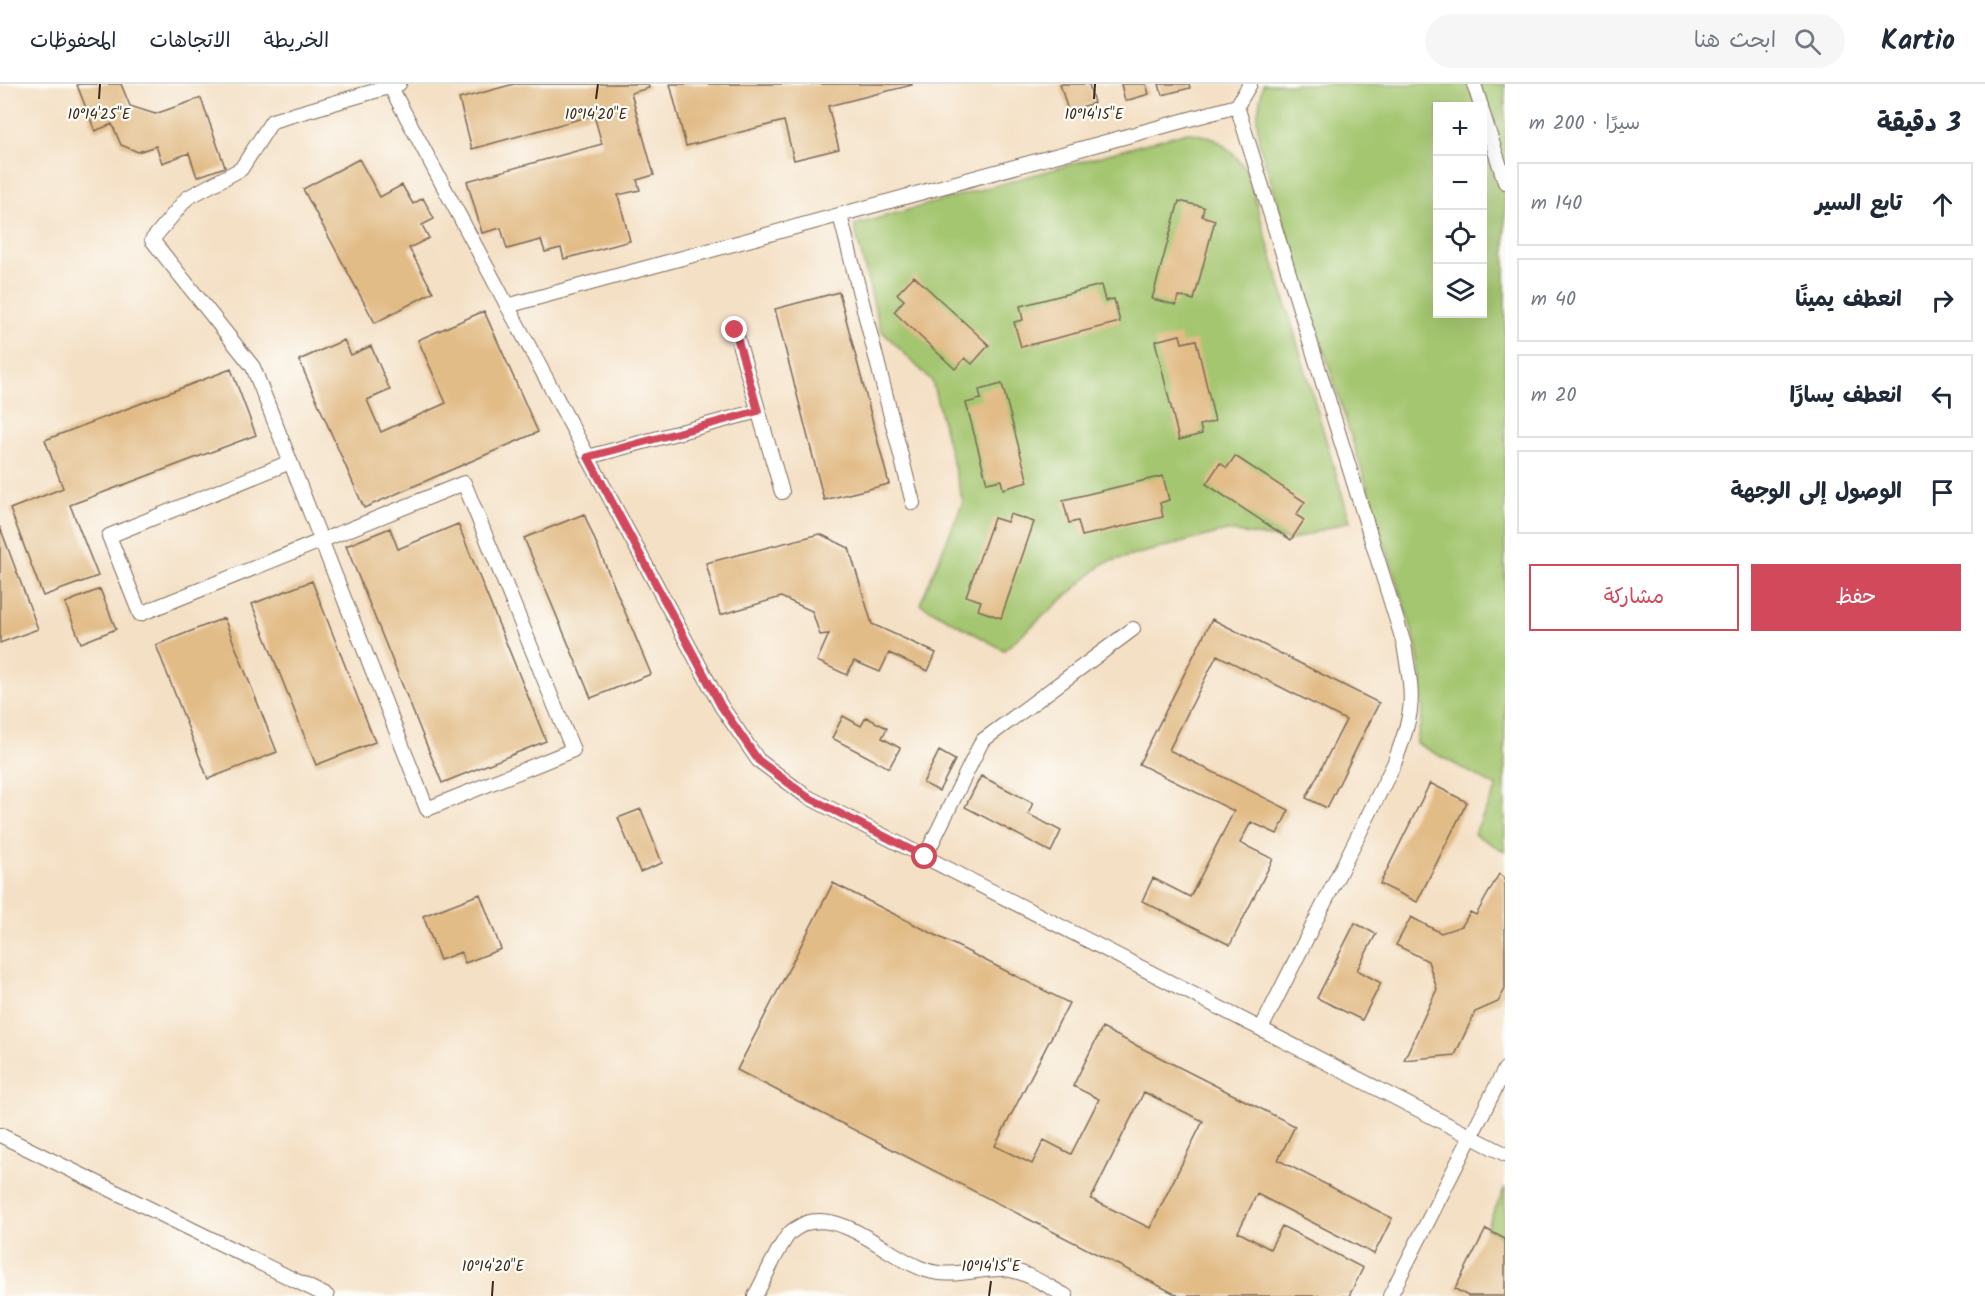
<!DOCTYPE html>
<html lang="ar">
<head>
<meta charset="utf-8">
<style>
  body { margin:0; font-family:Kalam,"Playpen Sans Arabic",sans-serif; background:#f6f6f7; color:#1f2937; direction:rtl }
  .controls { position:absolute; right:18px; top:18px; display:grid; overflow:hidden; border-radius:0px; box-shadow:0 6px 24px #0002 }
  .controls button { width:54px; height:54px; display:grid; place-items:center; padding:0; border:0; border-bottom:2px solid #e0e1e3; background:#fff; color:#1f2937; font:30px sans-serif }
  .stop { position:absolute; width:18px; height:18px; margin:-14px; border:4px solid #d1495b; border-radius:50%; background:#fff }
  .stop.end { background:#d1495b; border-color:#fff; box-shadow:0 2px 6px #0008 }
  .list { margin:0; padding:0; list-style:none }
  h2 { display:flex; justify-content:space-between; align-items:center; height:78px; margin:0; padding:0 24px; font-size:26px }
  h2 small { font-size:20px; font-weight:400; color:#747a83 }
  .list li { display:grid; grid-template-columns:39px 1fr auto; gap:18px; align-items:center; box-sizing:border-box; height:84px; margin:0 12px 12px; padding:0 12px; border:2px solid #e0e1e3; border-radius:0px }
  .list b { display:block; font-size:22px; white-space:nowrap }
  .list em { font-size:20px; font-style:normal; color:#747a83 }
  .actions { display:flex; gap:12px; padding:18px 24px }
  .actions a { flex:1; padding:14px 0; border:2px solid #d1495b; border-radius:0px; text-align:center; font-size:21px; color:#d1495b }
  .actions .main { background:#d1495b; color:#fff }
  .icon { flex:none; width:33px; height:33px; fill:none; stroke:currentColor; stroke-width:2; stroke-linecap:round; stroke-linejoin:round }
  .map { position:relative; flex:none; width:1505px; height:1212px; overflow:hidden; direction:ltr }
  header { display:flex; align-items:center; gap:36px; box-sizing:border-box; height:84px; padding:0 30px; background:#fff; border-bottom:2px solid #e0e1e3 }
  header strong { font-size:28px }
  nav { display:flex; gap:33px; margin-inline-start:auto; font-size:21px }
  .search { width:420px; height:54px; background:#f6f6f7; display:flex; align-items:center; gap:15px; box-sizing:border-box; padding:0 21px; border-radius:33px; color:#747a83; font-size:22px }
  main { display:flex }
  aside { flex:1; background:#fff }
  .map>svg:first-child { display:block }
</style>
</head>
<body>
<header>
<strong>Kartio</strong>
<div class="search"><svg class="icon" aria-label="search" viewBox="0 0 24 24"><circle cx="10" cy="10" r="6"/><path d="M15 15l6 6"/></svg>ابحث هنا</div>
<nav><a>الخريطة</a><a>الاتجاهات</a><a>المحفوظات</a></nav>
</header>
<main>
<aside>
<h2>3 دقيقة<small>سيرًا · 200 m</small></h2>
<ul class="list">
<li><svg class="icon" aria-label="ahead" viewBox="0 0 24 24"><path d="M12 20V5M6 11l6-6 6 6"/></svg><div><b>تابع السير</b></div><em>140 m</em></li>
<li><svg class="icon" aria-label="right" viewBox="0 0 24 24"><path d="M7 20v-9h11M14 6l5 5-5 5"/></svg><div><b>انعطف يمينًا</b></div><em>40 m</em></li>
<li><svg class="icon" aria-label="left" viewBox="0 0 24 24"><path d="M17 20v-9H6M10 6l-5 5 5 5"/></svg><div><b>انعطف يسارًا</b></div><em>20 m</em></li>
<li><svg class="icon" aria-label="arrive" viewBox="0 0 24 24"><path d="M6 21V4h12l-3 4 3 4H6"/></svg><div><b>الوصول إلى الوجهة</b></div></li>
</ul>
<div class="actions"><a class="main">حفظ</a><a>مشاركة</a></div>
</aside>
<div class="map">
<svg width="1505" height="1212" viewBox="0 0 1505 1212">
  <rect width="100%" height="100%" fill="#fdfcf7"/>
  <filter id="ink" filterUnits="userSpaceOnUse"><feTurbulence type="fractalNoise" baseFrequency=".0167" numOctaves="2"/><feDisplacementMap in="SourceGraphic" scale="12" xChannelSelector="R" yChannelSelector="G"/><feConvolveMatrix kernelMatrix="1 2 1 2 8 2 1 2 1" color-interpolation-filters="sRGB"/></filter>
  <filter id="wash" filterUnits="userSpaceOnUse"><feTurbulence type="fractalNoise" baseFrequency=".008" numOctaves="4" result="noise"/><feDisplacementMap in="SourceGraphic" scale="24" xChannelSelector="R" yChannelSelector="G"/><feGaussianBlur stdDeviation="1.35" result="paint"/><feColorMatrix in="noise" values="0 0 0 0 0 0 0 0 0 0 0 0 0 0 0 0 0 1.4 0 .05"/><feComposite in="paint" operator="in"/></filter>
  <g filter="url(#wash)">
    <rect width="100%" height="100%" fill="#f4e0c5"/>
    <!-- green -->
    <path fill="#a4c66f" stroke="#707846" stroke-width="1.5" fill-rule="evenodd" d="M1263 0H1505V768L1474 750 1497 703 1416 659 1423 629 1422 596 1415 556 1259 59 1257 34ZM1438 22H1482V230H1438Z
      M1187 48 1214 54 1232 68 1246 85 1350 437 1291 456 1226 447 1104 479 1004 566 920 520 963 418 932 297 880 245 854 141Z
      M1505 1103V1155L1486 1145Z"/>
    <g id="blocks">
      <!-- building -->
      <path fill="#e2bc87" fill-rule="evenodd" d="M80 0H121L130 22 155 30 201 14 225 83 197 93 189 69 162 79 156 62 138 68 121 61 112 40 95 47 77 1Z
        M514 0H648L649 4 631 9 654 91 637 96 640 106 618 111 630 157 564 175 561 164 545 168 541 156 507 165 501 144 482 149 467 97 602 60 594 31 472 65 459 15Z
        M670 0H912V1L828 22 839 65 794 76 784 37 686 62Z
        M1060 0H1089L1094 19 1068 27Z
        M1121 0H1146L1149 10 1125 17Z
        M1159 0H1189L1190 4 1162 11Z
        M359 75 380 113 402 101 413 120 423 114 434 135 422 141 429 154 409 164 433 208 375 239 303 105Z
        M1179 117 1204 123 1202 132 1215 136 1194 216 1178 212 1176 221 1152 215Z
        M914 192 989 261 972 280 965 274 955 285 894 228 904 216 897 210Z
        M1101 201 1105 217 1114 215 1120 238 1021 263 1014 238 1023 236 1020 222Z
        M839 208 889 400 824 416 775 225Z
        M484 227 538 348 364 424 299 276 344 256 351 271 371 262 390 306 367 316 381 348 446 319 418 256Z
        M1180 251 1182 259 1196 256 1215 337 1200 341 1202 350 1179 356 1155 257Z
        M231 285 256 351 70 421 98 492 43 512 10 425 63 404 45 356Z
        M1002 300 1028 398 1003 405 1001 396 987 399 966 319 981 315 979 306Z
        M1235 372 1305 418 1296 431 1304 436 1291 456 1206 400 1220 379 1227 384Z
        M1163 392 1169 416 1160 419 1163 433 1082 452 1078 437 1069 439 1063 416Z
        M584 430 651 590 591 614 524 454Z
        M1010 430 1034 438 1001 534 978 526 981 517 966 512 994 434 1007 438Z
        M458 440 546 657 442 699 346 462 390 444 398 465Z
        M0 443 38 545 0 559Z
        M820 450 849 464 872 540 936 569 928 587 889 569 880 588 854 577 847 591 817 577 829 550 820 551 812 527 781 513 720 531 706 479Z
        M312 497 375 658 316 681 252 520Z
        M100 505 116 545 81 559 65 519Z
        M224 534 277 668 208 695 156 561Z
        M1212 535 1379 619 1327 724 1306 714 1346 636 1217 571 1169 666 1289 726 1277 750 1251 738 1240 759 1273 775 1230 861 1142 817 1153 794 1190 813 1234 727 1139 680Z
        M843 632 861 642 866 633 887 644 882 654 900 664 889 684 832 654Z
        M939 667 955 676 939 707 923 699Z
        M981 692 1033 719 1028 730 1061 747 1051 768 965 723Z
        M1430 699 1467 718 1417 818 1380 800Z
        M641 725 662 779 640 788 618 734Z
        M1499 790 1505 794V905L1498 918 1475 928 1455 971 1404 976 1437 905 1428 877 1396 861 1411 833 1441 849 1462 842 1470 828 1476 831Z
        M833 799 1069 919 995 1062 1032 1080 1044 1056 1071 1070 1099 1015 1073 1002 1102 944 1295 1042 1278 1076 1392 1134 1374 1170 1257 1110 1238 1148 1270 1165 1282 1142 1363 1184 1349 1212H1179L737 986ZM1144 1008 1203 1037 1150 1144 1091 1115Z
        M480 810 501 865 465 879 461 868 440 876 423 832Z
        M1355 839 1376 850 1357 886 1381 899 1362 936 1317 914Z
        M1486 1145 1505 1155V1212H1468L1455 1205Z"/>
    </g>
  </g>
  <g filter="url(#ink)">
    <use href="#blocks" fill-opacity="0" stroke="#7c6a58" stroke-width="1.5"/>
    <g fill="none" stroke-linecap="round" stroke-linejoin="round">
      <!-- service casing -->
      <g stroke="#7c6a58" stroke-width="16">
        <path id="service" d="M1474 0 1481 22
          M390 2 721 622 758 676 806 712 1505 1070
          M1237 22 1250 0
          M1482 27 1505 98
          M840 131 913 419
          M507 222 1237 22 1404 560C1407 581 1413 604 1410 626 1408 644 1400 663 1394 680L1261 945
          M735 246 782 408
          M588 373 758 327
          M290 378 109 452 140 530 464 399 573 666 427 725 253 283 152 156 187 114 241 85 272 37 399 0
          M925 773 982 657 1133 545
          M0 1051 327 1212
          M755 1212C762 1200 782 1155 791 1148 794 1145 802 1141 806 1139 846 1127 890 1175 926 1186 951 1195 978 1184 1004 1185 1026 1187 1047 1202 1066 1212
          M1390 1212 1505 985"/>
      </g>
      <!-- service -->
      <use href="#service" stroke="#fff" stroke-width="14"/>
    </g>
  </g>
  <g fill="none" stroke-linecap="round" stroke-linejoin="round" filter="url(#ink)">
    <!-- route -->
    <path stroke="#d1495b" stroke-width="8" d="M735 246 758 327 588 373 721 622 758 676 806 712 925 773"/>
  </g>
  <!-- ticks -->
  <path fill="none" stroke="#3b2a1e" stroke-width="2" d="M99 15 100 0M596 15 598 0M1094 15 1095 0M492 1212 493 1197M989 1212 991 1197"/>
  <g font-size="15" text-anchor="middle" fill="#3b2a1e" stroke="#fdfcf7" stroke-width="4.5" stroke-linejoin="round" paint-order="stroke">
    <text x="99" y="35">10°14'25"E</text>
    <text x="596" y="35">10°14'20"E</text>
    <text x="1094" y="35">10°14'15"E</text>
    <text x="493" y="1187">10°14'20"E</text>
    <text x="991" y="1187">10°14'15"E</text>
  </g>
</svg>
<div class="controls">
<button>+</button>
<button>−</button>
<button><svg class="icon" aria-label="locate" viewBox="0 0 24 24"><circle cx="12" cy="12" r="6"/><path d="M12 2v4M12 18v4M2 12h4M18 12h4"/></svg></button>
<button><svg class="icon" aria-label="layers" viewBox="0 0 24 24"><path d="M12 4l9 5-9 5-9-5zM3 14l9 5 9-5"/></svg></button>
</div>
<div class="stop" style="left:925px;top:773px"></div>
<div class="stop end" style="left:735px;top:246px"></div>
</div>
</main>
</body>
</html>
